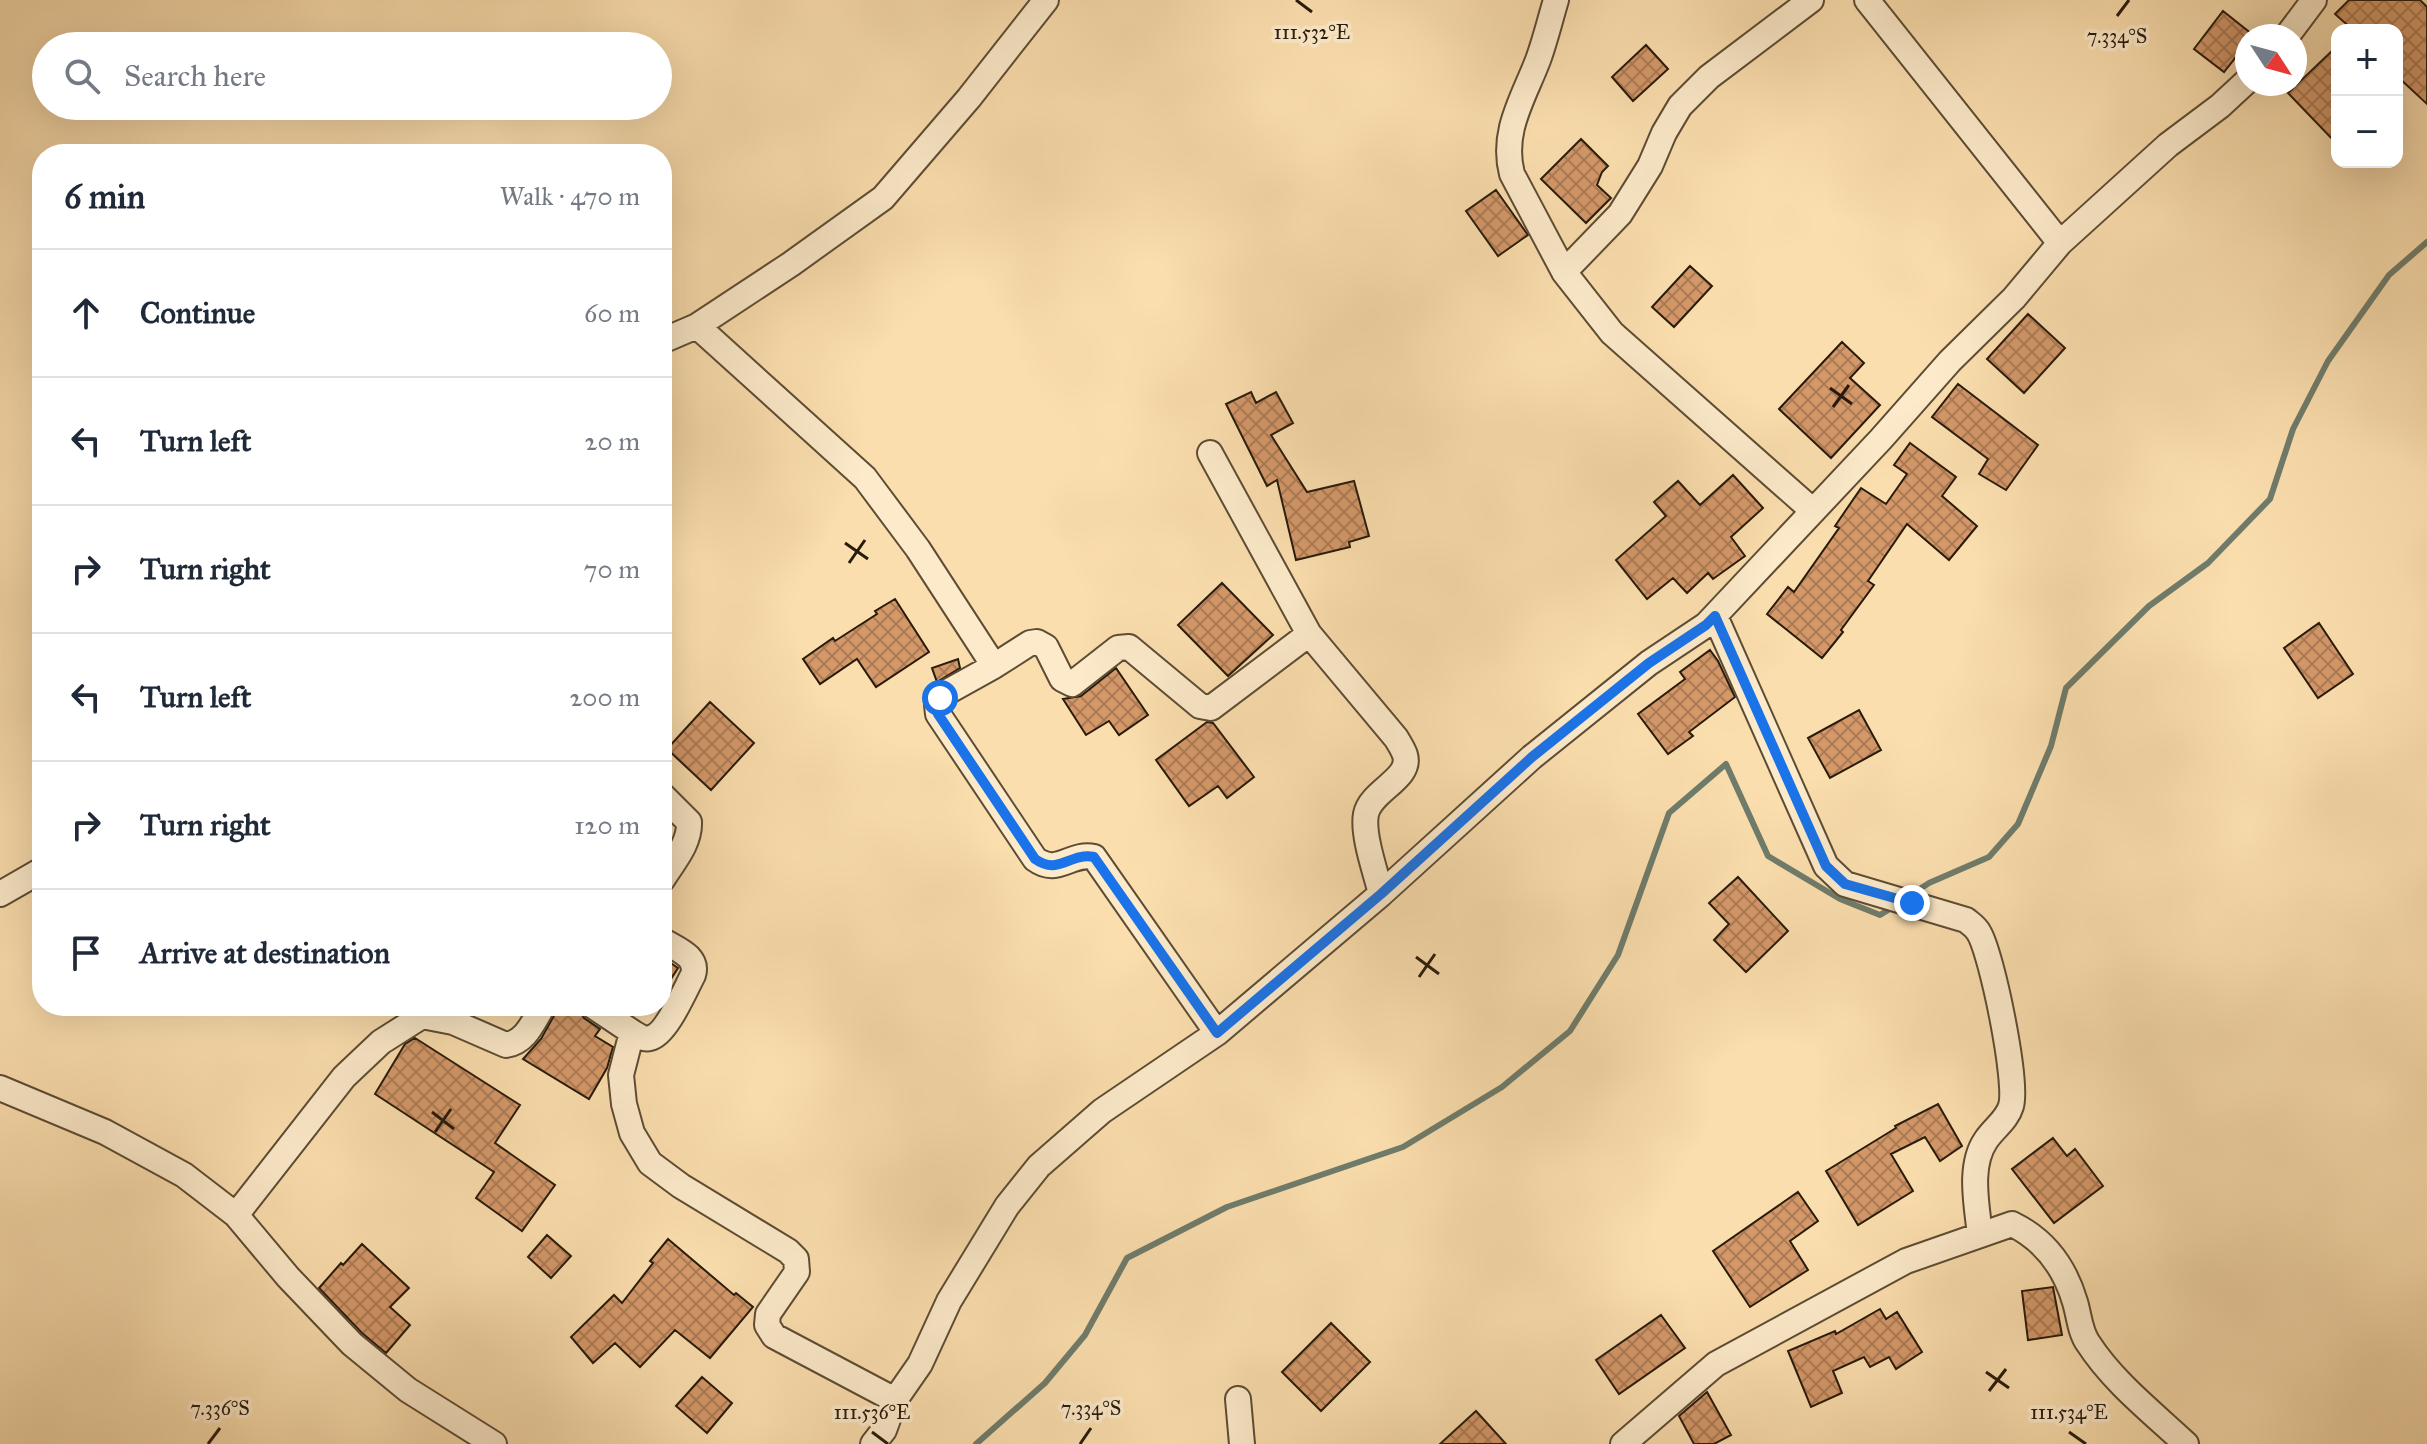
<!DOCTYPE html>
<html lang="en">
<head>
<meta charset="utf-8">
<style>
  body { margin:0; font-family:"IM FELL Great Primer",serif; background:#f6f6f7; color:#1f2937 }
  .controls { position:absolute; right:24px; top:24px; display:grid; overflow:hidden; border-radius:16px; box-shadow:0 8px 32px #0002 }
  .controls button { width:72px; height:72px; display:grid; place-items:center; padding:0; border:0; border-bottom:2px solid #e0e1e3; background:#fff; color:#1f2937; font:40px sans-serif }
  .compass { position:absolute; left:2235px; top:24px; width:72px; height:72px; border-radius:50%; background:#fff; box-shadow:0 8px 32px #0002; rotate:126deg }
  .stop { position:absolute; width:24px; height:24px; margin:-18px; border:6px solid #1a73e8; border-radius:50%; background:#fff }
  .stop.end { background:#1a73e8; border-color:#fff; box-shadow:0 2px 8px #0008 }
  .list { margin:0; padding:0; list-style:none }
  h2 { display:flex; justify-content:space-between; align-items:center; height:104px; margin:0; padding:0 32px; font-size:34px }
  h2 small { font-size:26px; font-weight:400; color:#747a83 }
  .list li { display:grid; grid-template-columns:52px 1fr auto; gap:24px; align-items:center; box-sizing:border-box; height:128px; padding:0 32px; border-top:2px solid #e0e1e3 }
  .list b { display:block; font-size:30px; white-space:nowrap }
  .list em { font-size:26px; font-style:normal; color:#747a83 }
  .icon { flex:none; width:44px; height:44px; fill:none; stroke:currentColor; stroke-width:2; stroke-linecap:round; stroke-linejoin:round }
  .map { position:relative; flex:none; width:2427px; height:1444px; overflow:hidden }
  .search { position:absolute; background:#fff; box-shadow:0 8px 32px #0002; left:32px; top:32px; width:640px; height:88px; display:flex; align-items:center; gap:20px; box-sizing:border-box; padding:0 28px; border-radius:44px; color:#747a83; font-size:30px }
  .panel { position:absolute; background:#fff; box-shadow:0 8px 32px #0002; left:32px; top:144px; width:640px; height:872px; border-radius:32px }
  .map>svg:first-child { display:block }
</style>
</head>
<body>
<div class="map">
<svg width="2427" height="1444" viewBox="0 0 2427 1444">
  <defs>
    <pattern id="building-cross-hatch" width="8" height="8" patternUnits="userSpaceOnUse" patternTransform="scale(2)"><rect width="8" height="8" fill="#d49869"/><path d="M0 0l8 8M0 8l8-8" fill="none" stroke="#ac7b55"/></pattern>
  </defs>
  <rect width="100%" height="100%" fill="#fbdeae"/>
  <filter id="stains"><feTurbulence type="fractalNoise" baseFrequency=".0025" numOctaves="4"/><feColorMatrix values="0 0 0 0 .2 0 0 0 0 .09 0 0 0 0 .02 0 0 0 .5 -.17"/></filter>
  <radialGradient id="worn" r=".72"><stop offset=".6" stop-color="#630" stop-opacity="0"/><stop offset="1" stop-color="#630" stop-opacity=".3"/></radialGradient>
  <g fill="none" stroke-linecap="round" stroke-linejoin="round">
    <!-- stream -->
    <path stroke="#6f7c6b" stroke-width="6" d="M1909 896 1929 883 1989 857 2018 824 2051 746 2066 688 2149 606 2208 563 2270 499 2293 429 2328 361 2389 275 2427 242
      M976 1444 1045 1383 1085 1335 1127 1258 1227 1207 1403 1147 1502 1087 1570 1031 1618 955 1669 813 1726 764 1768 856 1840 899 1880 915 1893 907"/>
  </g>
  <!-- building -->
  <path fill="url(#building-cross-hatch)" stroke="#281b0b" stroke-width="2" d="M2349 0H2420L2427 7V104L2397 76V30H2353L2335 14Z
    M2223 11 2253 35 2247 36V43L2224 72 2194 49Z
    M1646 45 1668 69 1633 101 1612 77Z
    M2337 46V144L2288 93Z
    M1581 139 1608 166 1602 172 1597 185 1611 198 1586 223 1541 179Z
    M1496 190 1528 235 1498 256 1466 211Z
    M1690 266 1712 286 1674 327 1652 307Z
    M2028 314 2065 348 2024 393 1987 359Z
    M1842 342 1864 363 1850 378 1880 405 1831 458 1779 409Z
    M1958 384 2038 445 2006 490 1979 474 1988 459 1932 417Z
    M1251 392 1256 403 1276 392 1293 423 1271 435 1307 492 1354 481 1369 536 1349 542 1350 547 1296 560 1277 480 1267 486 1226 404Z
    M1910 443 1956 477 1942 496 1977 526 1949 560 1907 524 1868 581 1874 585 1841 630 1843 632 1822 658 1767 614 1788 587 1794 592 1839 528 1835 526 1861 488 1886 504 1907 474 1894 465Z
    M1733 475 1763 508 1731 537 1745 556 1713 579 1708 573 1687 593 1673 578 1647 599 1616 560 1666 516 1654 502 1678 481 1700 505Z
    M1222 583 1273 635 1228 676 1178 625Z
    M895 599 929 652 876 687 857 659 820 684 803 659 833 638 835 641 877 614 875 611Z
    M2319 623 2353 674 2318 698 2284 648Z
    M1710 650 1718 661 1735 697 1689 732 1693 736 1668 754 1638 714 1685 679 1680 672Z
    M958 659 960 668 937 682 932 668Z
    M1116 668 1148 715 1119 735 1109 721 1086 735 1063 699 1081 696Z
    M710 702 754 743 711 790 667 749Z
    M1859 710 1881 750 1830 778 1808 738Z
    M1207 722 1213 723 1254 777 1227 798 1218 786 1189 806 1156 760Z
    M1738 877 1788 931 1746 972 1714 940 1729 924 1709 903Z
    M662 957 678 968 662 993Z
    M566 1006H578L584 1018 600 1029 595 1036 613 1047 607 1068 589 1099 523 1059 541 1039 556 1012 560 1014Z
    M415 1038 520 1105 495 1143 555 1185 522 1231 476 1198 494 1172 375 1094 405 1044Z
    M1938 1104 1962 1146 1940 1161 1925 1137 1891 1154 1913 1191 1858 1225 1826 1171 1896 1128 1895 1126Z
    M2053 1138 2067 1156 2075 1149 2103 1186 2054 1223 2012 1169Z
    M1798 1192 1818 1221 1790 1241 1808 1270 1750 1307 1713 1251Z
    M547 1235 571 1256 551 1278 528 1257Z
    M668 1239 734 1295 736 1293 753 1307 710 1358 675 1330 640 1367 615 1343 593 1363 571 1337 614 1295 622 1303 653 1263 650 1261Z
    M362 1244 409 1288 390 1307 410 1325 386 1353 362 1333 319 1288 341 1263 343 1265Z
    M2053 1287 2062 1335 2028 1340 2022 1291Z
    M1880 1309 1886 1319 1897 1312 1922 1352 1896 1369 1889 1357 1870 1367 1864 1357 1833 1371 1842 1393 1811 1407 1788 1351 1835 1331 1836 1334Z
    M1661 1315 1685 1348 1619 1394 1596 1360Z
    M1331 1323 1370 1362 1321 1411 1282 1372Z
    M702 1377 732 1403 707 1433 676 1406Z
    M1707 1392 1731 1435 1714 1444H1694L1679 1416Z
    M1476 1411 1506 1444H1440Z"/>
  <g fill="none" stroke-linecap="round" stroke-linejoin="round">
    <!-- street casing -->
    <g stroke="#5d4c34" stroke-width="28">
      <path id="street" d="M1556 0C1550 20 1545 41 1538 60 1523 99 1501 132 1512 174L1564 272 1612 333 1812 510
        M1867 0 2060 243
        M2287 36 2314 0
        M1564 272 1620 214 1650 166 1664 133 1680 106 1709 77 1811 0
        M697 326 865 478 918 549 994 666
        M662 341 697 326 791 264 883 198 969 98 1046 0
        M1210 453 1309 634 1396 738C1399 743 1403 749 1405 755 1412 779 1371 790 1366 814 1362 835 1376 873 1381 894
        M1715 616 1826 866 1845 884 1966 920C1971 924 1976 927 1979 933 1992 955 2018 1082 2011 1106 2007 1120 1994 1128 1986 1140 1968 1166 1977 1206 1980 1235
        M662 795 689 822C690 844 673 862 662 880
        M0 894 42 870
        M593 1006 632 1032 621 1075 624 1104 632 1133 650 1163 681 1186 788 1251 796 1259 797 1272 768 1314 767 1325 774 1336 895 1400
        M632 1032C637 1035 643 1040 650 1038 666 1035 685 990 693 975 699 956 676 949 662 940
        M1217 1033 1094 857C1070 852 1058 876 1035 859L938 714 937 705 940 698 949 691 994 666 1030 643 1037 642 1046 647 1062 679 1072 684 1118 648 1129 647 1200 706 1211 708 1309 634
        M0 1088 105 1132 184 1175 236 1215 288 1277 352 1344 408 1390 494 1444
        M236 1215 344 1077 381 1042 422 1016 453 1022 506 1045C526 1042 533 1022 543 1006
        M1238 1399 1242 1444
        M873 1444 884 1430 895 1400 920 1364 949 1301 1007 1206 1039 1166 1102 1111 1217 1033 1381 894 1532 757 1649 663 1706 625 1881 439 1950 361 2014 298 2060 243 2168 145 2220 106 2247 81
        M1623 1444 1716 1364 1906 1261 2012 1224C2045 1240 2065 1268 2075 1302 2079 1315 2080 1332 2088 1343 2113 1382 2153 1413 2186 1444"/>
    </g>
    <!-- street -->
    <use href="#street" stroke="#fceaca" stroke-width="24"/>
  </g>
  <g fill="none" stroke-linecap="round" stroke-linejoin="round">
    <!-- route -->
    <path stroke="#1a73e8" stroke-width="10" d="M940 698 937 705 938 714 1035 859C1059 876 1070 852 1094 857L1217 1033 1381 894 1532 757 1649 663 1706 625 1715 616 1826 866 1845 884 1912 903"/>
  </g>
  <!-- ticks -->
  <path fill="none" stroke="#281b0b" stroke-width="3" d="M1296 0 1312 12M2117 16 2129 0M1830 388 1852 404M1833 407 1849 385M845 543 868 559M849 563 865 540M1416 957 1439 974M1419 977 1435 954M432 1112 454 1129M435 1132 451 1109M1986 1372 2009 1388M1989 1391 2006 1369M872 1432 888 1444M2069 1432 2086 1444M208 1444 220 1428M1080 1444 1091 1428"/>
  <g font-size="20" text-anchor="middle" fill="#281b0b" stroke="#fceaca" stroke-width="7" stroke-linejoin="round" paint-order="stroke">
    <text x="1312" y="39">111.532°E</text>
    <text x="2117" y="43">7.334°S</text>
    <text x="220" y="1415">7.336°S</text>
    <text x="1091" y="1415">7.334°S</text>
    <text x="872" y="1419">111.536°E</text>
    <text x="2069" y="1419">111.534°E</text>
  </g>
  <rect width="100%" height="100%" filter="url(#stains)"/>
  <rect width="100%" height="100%" fill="url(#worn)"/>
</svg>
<div class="controls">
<button>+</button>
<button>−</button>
</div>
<svg class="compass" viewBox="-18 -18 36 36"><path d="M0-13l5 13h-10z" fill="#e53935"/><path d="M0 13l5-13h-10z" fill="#747a83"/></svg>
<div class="stop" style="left:940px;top:698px"></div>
<div class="stop end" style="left:1912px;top:903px"></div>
<div class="search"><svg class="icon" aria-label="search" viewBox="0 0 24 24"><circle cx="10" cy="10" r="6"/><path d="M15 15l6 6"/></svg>Search here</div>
<section class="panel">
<h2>6 min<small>Walk · 470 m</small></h2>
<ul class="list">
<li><svg class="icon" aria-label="ahead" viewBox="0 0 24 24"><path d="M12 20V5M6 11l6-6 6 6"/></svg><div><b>Continue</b></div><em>60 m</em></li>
<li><svg class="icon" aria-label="left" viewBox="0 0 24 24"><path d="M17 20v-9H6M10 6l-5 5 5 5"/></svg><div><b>Turn left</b></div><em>20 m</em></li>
<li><svg class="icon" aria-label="right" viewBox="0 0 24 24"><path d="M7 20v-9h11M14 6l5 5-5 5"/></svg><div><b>Turn right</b></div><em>70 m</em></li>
<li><svg class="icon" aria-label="left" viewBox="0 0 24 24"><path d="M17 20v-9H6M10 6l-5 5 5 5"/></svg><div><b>Turn left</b></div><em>200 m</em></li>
<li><svg class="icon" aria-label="right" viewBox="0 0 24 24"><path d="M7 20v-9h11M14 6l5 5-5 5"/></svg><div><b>Turn right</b></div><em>120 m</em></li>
<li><svg class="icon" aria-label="arrive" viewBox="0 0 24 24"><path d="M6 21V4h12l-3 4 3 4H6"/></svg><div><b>Arrive at destination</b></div></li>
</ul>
</section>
</div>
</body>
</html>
